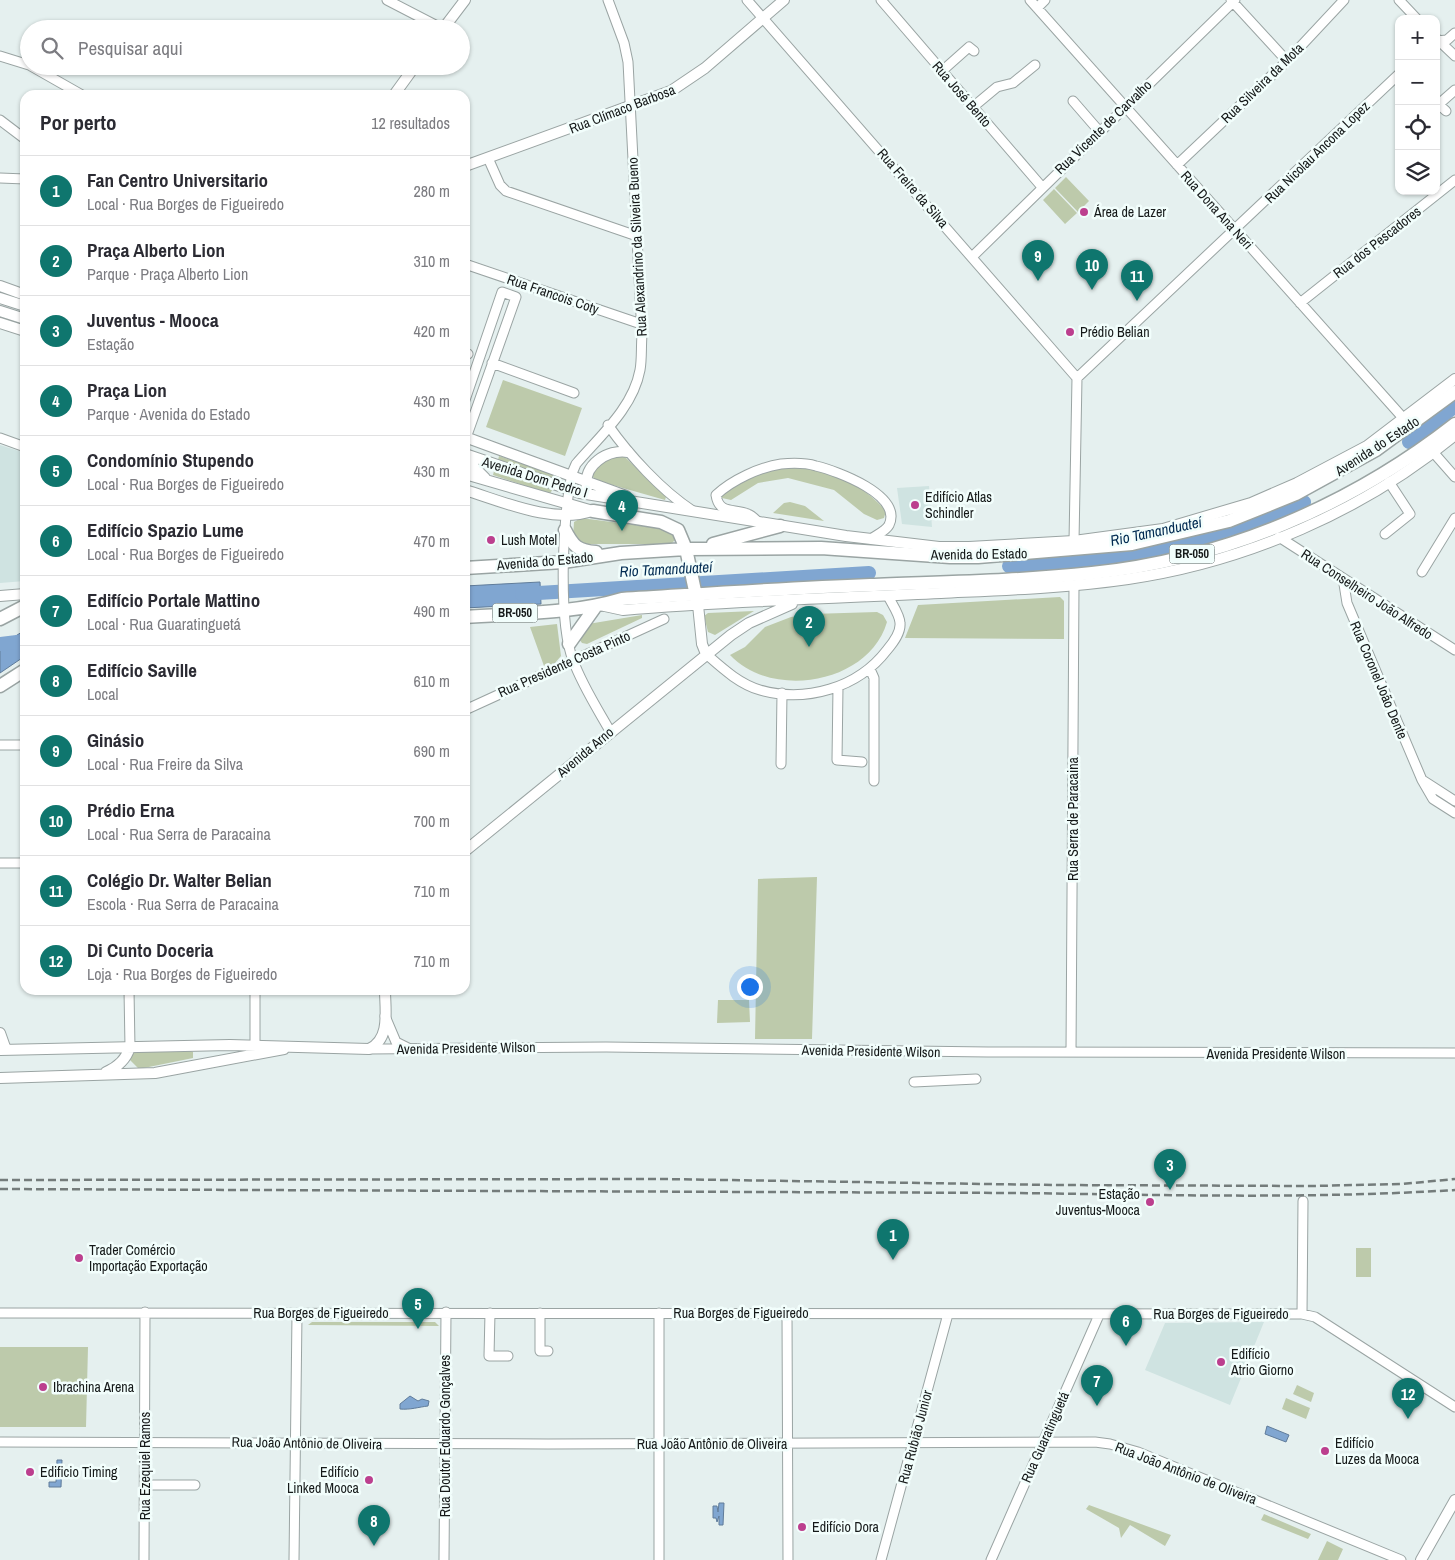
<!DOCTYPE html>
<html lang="pt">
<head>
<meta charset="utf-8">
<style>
  body { margin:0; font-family:"Archivo Narrow",sans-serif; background:#f2f2f3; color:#2b2b33 }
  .controls { position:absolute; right:15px; top:15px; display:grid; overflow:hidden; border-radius:10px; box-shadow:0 1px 4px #0004 }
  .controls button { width:45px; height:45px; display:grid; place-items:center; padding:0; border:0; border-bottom:1px solid #e1e1e2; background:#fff; color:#2b2b33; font:25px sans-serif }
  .you { position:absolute; left:749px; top:986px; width:18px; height:18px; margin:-12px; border:4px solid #fff; border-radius:50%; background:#1a73e8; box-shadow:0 0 0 8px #1a73e833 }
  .badge { display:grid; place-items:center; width:32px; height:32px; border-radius:50%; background:#0f766e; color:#fff; font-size:16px; font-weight:700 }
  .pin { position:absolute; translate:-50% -41px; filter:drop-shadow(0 1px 2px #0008) }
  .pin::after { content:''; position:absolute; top:26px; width:18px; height:15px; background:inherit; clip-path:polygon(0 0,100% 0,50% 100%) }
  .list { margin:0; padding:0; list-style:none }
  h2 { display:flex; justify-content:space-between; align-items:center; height:65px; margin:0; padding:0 20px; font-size:21px }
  h2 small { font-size:16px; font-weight:400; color:#7c7c81 }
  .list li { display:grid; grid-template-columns:32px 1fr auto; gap:15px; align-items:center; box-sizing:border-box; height:70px; padding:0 20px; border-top:1px solid #e1e1e2 }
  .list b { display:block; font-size:19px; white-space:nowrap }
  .list p { margin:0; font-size:16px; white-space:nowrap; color:#7c7c81 }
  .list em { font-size:16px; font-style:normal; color:#7c7c81 }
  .icon { flex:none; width:28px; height:28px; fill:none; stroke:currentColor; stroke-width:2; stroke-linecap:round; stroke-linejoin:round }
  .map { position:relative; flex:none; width:1455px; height:1560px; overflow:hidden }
  .search { position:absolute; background:#fff; box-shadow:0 1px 4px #0004; left:20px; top:20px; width:450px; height:55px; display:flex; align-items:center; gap:12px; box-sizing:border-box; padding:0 18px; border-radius:28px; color:#7c7c81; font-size:19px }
  .panel { position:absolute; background:#fff; box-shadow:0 1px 4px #0004; left:20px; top:90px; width:450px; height:905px; border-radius:15px }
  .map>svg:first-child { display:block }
</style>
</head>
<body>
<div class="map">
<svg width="1455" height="1560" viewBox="0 0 1455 1560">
  <rect width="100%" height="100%" fill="#e5f0ef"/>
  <!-- built -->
  <path fill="#cfe3e1" d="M0 445 25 453V581L0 583Z
    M929 486 932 527 902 524 897 488Z
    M1264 1322 1230 1405 1145 1370 1165 1323Z"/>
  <!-- green -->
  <path fill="#bdcaab" d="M1066 177 1089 201 1078 212 1055 188Z
    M1054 189 1077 213 1065 224 1043 200Z
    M503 380 582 408 565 456 486 427Z
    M609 455 625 457 666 497 665 500 595 480 592 475 593 471Z
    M499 456 556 475 555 479 498 460Z
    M803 467C838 475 861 483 886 511L884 518 877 520 864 514 834 490 788 478 758 483 731 500 722 498V495L738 484 771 469Z
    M494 471 552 490 550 494 493 475Z
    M790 502 805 506 824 521 773 513 784 503Z
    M581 518 666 529 673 533 675 540 671 544H582L573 538 574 522Z
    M1060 597 1064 601V639L905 638 918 605Z
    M754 611 715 635 708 632 704 616 708 613Z
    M877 612 883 615 887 622C869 684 772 700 730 655L745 647 765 627 791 617 811 614Z
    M642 615V618L587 644 582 643 579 639 588 624Z
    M557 624 561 656 555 663 544 666 530 627Z
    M817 877 812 1039H755L758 879Z
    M718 1000H749L750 1022 717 1023Z
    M185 1049 193 1052V1058L139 1069 128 1058 133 1050Z
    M1356 1248H1371V1277H1356Z
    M312 1322H435L439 1326 308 1325Z
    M0 1347H88L86 1427H0Z
    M1297 1385 1314 1393 1311 1402 1293 1394Z
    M1286 1398 1310 1408 1306 1419 1282 1409Z
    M1089 1505 1171 1535 1165 1546 1130 1525 1121 1538 1119 1528 1086 1509Z
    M1264 1514 1311 1534 1308 1539 1261 1520Z
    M1327 1541 1343 1549 1338 1560H1318Z"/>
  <!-- water -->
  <path fill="#80a6d1" stroke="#607c9a" d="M540 582 541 604 465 608V586Z
    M25 630V656L0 673V646Z
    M410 1396 418 1401 422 1399 429 1401 428 1406C419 1407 410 1410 400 1409V1404Z
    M1267 1426 1289 1435 1286 1442 1265 1434Z
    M57 1460H62L61 1487H49V1482H56Z
    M719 1503H724L723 1525H719V1516L717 1522 716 1518H713V1506H717L718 1512Z"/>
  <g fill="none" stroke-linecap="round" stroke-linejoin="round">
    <!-- river -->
    <path stroke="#80a6d1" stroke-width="14" d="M1409 442 1455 406
      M1009 566C1113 562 1209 547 1304 502
      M522 594 869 573
      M0 644 25 641"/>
    <!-- minor casing -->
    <g stroke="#9aa4a3" stroke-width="11">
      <path id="minor" d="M387 0 443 29
        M608 0 624 43 628 62 642 335C641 347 642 359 640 370 633 408 600 436 576 464L573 471C562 511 558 622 573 660 582 685 597 708 610 731
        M747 0 1077 378
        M881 0 1042 187
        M1030 0 1404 419
        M1231 0 1287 61
        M1399 0 1417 19
        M1037 8 1045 0
        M1436 38 1455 56
        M1436 41 1447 40 1455 33
        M0 56 29 65
        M31 66 82 95
        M942 71 969 47 974 51
        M1073 101 1099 131
        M1436 102 1446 111
        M1439 104 1455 90
        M973 107 997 87 1013 83 1035 65
        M0 120 25 139
        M488 158 500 185 506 191 637 236
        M1177 165 1287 61 1344 0
        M0 178 25 179
        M973 256 1235 0
        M465 264 641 324
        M1300 303 1455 180
        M465 353 468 354
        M492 363 574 393
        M465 400 502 292 516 297 466 438
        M608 425C629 455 662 491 693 511
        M0 438 25 447
        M1433 452 1455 477
        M758 522C755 519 752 515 748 514 734 508 719 515 716 495 732 480 760 467 781 464 792 463 806 463 816 466 837 471 903 495 889 525 886 531 876 535 871 539
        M1385 534 1410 514 1389 482
        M1279 537 1455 650
        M1074 541 1077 378 1399 74
        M1422 572 1455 518
        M1343 578 1347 603 1422 780 1433 799 1455 813
        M706 654C722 668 739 684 760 690 806 703 858 688 887 650 893 643 901 633 900 623 900 615 892 604 888 596
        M870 669 874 678V781
        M838 687 837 760 862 762
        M465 710 664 619
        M0 745H25
        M781 764 782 693
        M1424 781 1455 801
        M0 863H25
        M129 990 130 1047
        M255 990V1045
        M385 1016 396 1042 408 1048
        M369 1049 606 1047 988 1052 1455 1053
        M1071 1052 1074 586
        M914 1082 976 1079
        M0 1313 1302 1314 1315 1317 1455 1407
        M490 1313 489 1356H508
        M540 1313V1351H548
        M659 1313V1560
        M787 1314 788 1560
        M1302 1314 1303 1201
        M0 1442 548 1444 1095 1442 1110 1444 1138 1452 1401 1560
        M145 1485H195
        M144 1560 145 1312
        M294 1560 297 1314
        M444 1560 446 1312
        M881 1560 948 1314
        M991 1560 1099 1315"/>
    </g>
    <!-- major casing -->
    <g stroke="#9aa4a3" stroke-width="12">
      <path id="major" d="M443 29 465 0
        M394 95 415 66
        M465 166 671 91 705 68 784 0
        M0 286 25 295
        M0 298 25 306
        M0 311 25 319
        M0 323 25 331
        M465 437 626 496
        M465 454 580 493 846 536 939 547H969L1074 541 1163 529 1251 503 1297 483 1367 446 1455 379
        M465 458 485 478
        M465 474 593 511
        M587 488C582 465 608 449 628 452
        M465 490C504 502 552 524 592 511
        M0 596 25 594
        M600 605 623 610C728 601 835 598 941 593 1003 590 1066 588 1128 579 1245 562 1364 511 1455 435
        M698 605 702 644 706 654
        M465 851 731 635 749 623 792 604
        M0 1033 6 1050
        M0 1050 230 1045 369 1049C391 1039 385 1010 385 990
        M106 1072C118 1067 126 1060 130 1047
        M0 1078 155 1073 284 1049
        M1421 1560 1455 1500"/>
    </g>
    <!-- highway casing -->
    <g stroke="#9aa4a3" stroke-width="15">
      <path id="highway" d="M593 511 661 522 678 530 686 549 698 605
        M565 530C573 546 578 551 596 552
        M713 544 780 526
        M465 568 563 562 621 553 686 549 821 548 950 557H978L1132 544 1229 521 1296 494 1376 450 1455 392
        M465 617C517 613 572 614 622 599 704 594 787 588 870 585 944 582 1019 581 1092 573 1225 559 1350 506 1455 424
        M0 619 25 606
        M569 644 596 606
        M0 686 25 670"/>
    </g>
    <!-- minor -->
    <use href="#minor" stroke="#fff" stroke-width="9"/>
    <!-- major -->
    <use href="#major" stroke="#fff" stroke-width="10"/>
    <!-- highway -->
    <use href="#highway" stroke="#fff" stroke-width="12"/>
    <!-- rail -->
    <path stroke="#747c7b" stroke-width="2.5" stroke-dasharray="8 4" stroke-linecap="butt" d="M0 1180 661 1179 1053 1185 1311 1186 1402 1184 1455 1179
      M0 1189 1018 1193C1164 1195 1310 1199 1455 1190"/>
  </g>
  <!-- markers -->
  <g fill="#bc3f8e" stroke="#f2fefc" stroke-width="2">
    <circle cx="1084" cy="212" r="5"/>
    <circle cx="1070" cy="332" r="5"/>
    <circle cx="915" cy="505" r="5"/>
    <circle cx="491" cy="540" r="5"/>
    <circle cx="1150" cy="1202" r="5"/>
    <circle cx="79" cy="1258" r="5"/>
    <circle cx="1221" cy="1362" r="5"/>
    <circle cx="43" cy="1387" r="5"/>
    <circle cx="1325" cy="1451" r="5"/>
    <circle cx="30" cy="1472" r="5"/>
    <circle cx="369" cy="1480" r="5"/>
    <circle cx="802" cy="1527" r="5"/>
  </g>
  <g text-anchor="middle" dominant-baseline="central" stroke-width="5" stroke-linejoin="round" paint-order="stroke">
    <!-- shield labels -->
    <g fill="#f2fefc" stroke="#575e5d" stroke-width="1">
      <rect x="1169.5" y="544.5" width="45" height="19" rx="4"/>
      <rect x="492.5" y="603.5" width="45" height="19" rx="4"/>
    </g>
    <g font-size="12" font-weight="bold" fill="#151919">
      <text x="1192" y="554">BR-050</text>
      <text x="515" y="613">BR-050</text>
    </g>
    <!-- street labels -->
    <g font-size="14" fill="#151919" stroke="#f2fefc">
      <text transform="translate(1262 83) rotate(-44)">Rua Silveira da Mota</text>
      <text transform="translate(962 94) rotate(49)">Rua José Bento</text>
      <text transform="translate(622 109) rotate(-21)">Rua Clímaco Barbosa</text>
      <text transform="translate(1103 127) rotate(-44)">Rua Vicente de Carvalho</text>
      <text transform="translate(1317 152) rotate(-44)">Rua Nicolau Ancona Lopez</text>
      <text transform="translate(913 188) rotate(49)">Rua Freire da Silva</text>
      <text transform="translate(1217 210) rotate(48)">Rua Dona Ana Neri</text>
      <text transform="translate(1377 242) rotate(-38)">Rua dos Pescadores</text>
      <text transform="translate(637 247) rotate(-93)">Rua Alexandrino da Silveira Bueno</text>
      <text transform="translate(553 294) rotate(19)">Rua Francois Coty</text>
      <text transform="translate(1377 446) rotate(-33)">Avenida do Estado</text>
      <text transform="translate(535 477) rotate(17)">Avenida Dom Pedro I</text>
      <text transform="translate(979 554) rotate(-1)">Avenida do Estado</text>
      <text transform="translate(545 561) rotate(-5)">Avenida do Estado</text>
      <text transform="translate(1367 594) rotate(33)">Rua Conselheiro João Alfredo</text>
      <text transform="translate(564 664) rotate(-24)">Rua Presidente Costa Pinto</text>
      <text transform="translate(1379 680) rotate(67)">Rua Coronel João Dente</text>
      <text transform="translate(585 752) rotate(-40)">Avenida Arno</text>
      <text transform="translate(1073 819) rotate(-90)">Rua Serra de Paracaina</text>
      <text transform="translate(466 1048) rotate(-1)">Avenida Presidente Wilson</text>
      <text transform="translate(871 1051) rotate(1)">Avenida Presidente Wilson</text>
      <text x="1276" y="1054">Avenida Presidente Wilson</text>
      <text x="321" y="1313">Rua Borges de Figueiredo</text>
      <text x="741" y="1313">Rua Borges de Figueiredo</text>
      <text x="1221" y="1314">Rua Borges de Figueiredo</text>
      <text transform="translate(445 1436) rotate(-90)">Rua Doutor Eduardo Gonçalves</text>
      <text transform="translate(915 1437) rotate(-75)">Rua Rubião Junior</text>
      <text transform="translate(1045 1437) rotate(-66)">Rua Guaratinguetá</text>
      <text transform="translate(307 1443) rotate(1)">Rua João Antônio de Oliveira</text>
      <text x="712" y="1444">Rua João Antônio de Oliveira</text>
      <text transform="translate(145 1466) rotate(-90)">Rua Ezequiel Ramos</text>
      <text transform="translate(1186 1473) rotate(21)">Rua João Antônio de Oliveira</text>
    </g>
    <!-- poi labels -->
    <g font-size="14" fill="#151919" stroke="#f2fefc" text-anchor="start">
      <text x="1094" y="212">Área de Lazer</text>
      <text x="1080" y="332">Prédio Belian</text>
      <text x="925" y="497">Edifício Atlas<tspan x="925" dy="16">Schindler</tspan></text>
      <text x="501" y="540">Lush Motel</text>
      <text x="1140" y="1194" text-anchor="end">Estação<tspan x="1140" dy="16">Juventus-Mooca</tspan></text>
      <text x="89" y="1250">Trader Comércio<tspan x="89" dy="16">Importação Exportação</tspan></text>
      <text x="1231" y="1354">Edifício<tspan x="1231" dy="16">Atrio Giorno</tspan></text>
      <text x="53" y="1387">Ibrachina Arena</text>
      <text x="1335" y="1443">Edifício<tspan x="1335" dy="16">Luzes da Mooca</tspan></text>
      <text x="40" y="1472">Edificio Timing</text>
      <text x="359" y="1472" text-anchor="end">Edifício<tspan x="359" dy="16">Linked Mooca</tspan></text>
      <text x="812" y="1527">Edifício Dora</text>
    </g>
    <!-- water labels -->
    <g font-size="15" font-style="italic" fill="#002a51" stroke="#f2fefc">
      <text transform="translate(1156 531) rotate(-12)">Rio Tamanduateí</text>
      <text transform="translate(666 569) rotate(-3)">Rio Tamanduateí</text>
    </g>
  </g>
</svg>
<div class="controls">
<button>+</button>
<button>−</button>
<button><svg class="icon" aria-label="locate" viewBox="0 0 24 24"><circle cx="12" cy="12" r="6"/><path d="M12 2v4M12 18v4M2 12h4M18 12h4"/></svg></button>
<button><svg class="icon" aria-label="layers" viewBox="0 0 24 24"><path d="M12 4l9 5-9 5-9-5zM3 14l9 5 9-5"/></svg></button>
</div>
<div class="you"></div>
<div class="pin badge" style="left:893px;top:1260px">1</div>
<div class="pin badge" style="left:809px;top:647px">2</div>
<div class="pin badge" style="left:1170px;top:1190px">3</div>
<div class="pin badge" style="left:622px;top:531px">4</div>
<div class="pin badge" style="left:418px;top:1329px">5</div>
<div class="pin badge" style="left:1126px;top:1346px">6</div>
<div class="pin badge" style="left:1097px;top:1406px">7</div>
<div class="pin badge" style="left:374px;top:1546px">8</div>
<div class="pin badge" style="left:1038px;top:281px">9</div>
<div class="pin badge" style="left:1092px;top:290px">10</div>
<div class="pin badge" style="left:1137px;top:301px">11</div>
<div class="pin badge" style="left:1408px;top:1419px">12</div>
<div class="search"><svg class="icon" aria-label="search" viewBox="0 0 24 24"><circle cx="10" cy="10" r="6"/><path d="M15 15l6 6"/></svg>Pesquisar aqui</div>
<section class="panel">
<h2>Por perto<small>12 resultados</small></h2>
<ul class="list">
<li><span class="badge">1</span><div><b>Fan Centro Universitario</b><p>Local · Rua Borges de Figueiredo</p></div><em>280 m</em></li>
<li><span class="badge">2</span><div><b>Praça Alberto Lion</b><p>Parque · Praça Alberto Lion</p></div><em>310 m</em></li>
<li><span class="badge">3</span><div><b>Juventus - Mooca</b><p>Estação</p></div><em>420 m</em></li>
<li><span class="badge">4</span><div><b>Praça Lion</b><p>Parque · Avenida do Estado</p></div><em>430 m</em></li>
<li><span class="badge">5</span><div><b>Condomínio Stupendo</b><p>Local · Rua Borges de Figueiredo</p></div><em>430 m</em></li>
<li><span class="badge">6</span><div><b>Edifício Spazio Lume</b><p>Local · Rua Borges de Figueiredo</p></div><em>470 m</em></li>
<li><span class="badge">7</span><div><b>Edifício Portale Mattino</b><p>Local · Rua Guaratinguetá</p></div><em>490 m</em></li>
<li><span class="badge">8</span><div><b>Edifício Saville</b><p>Local</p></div><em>610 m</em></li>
<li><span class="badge">9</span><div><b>Ginásio</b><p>Local · Rua Freire da Silva</p></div><em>690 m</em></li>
<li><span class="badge">10</span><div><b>Prédio Erna</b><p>Local · Rua Serra de Paracaina</p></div><em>700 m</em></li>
<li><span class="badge">11</span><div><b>Colégio Dr. Walter Belian</b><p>Escola · Rua Serra de Paracaina</p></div><em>710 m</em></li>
<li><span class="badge">12</span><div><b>Di Cunto Doceria</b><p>Loja · Rua Borges de Figueiredo</p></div><em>710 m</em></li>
</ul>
</section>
</div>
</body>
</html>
